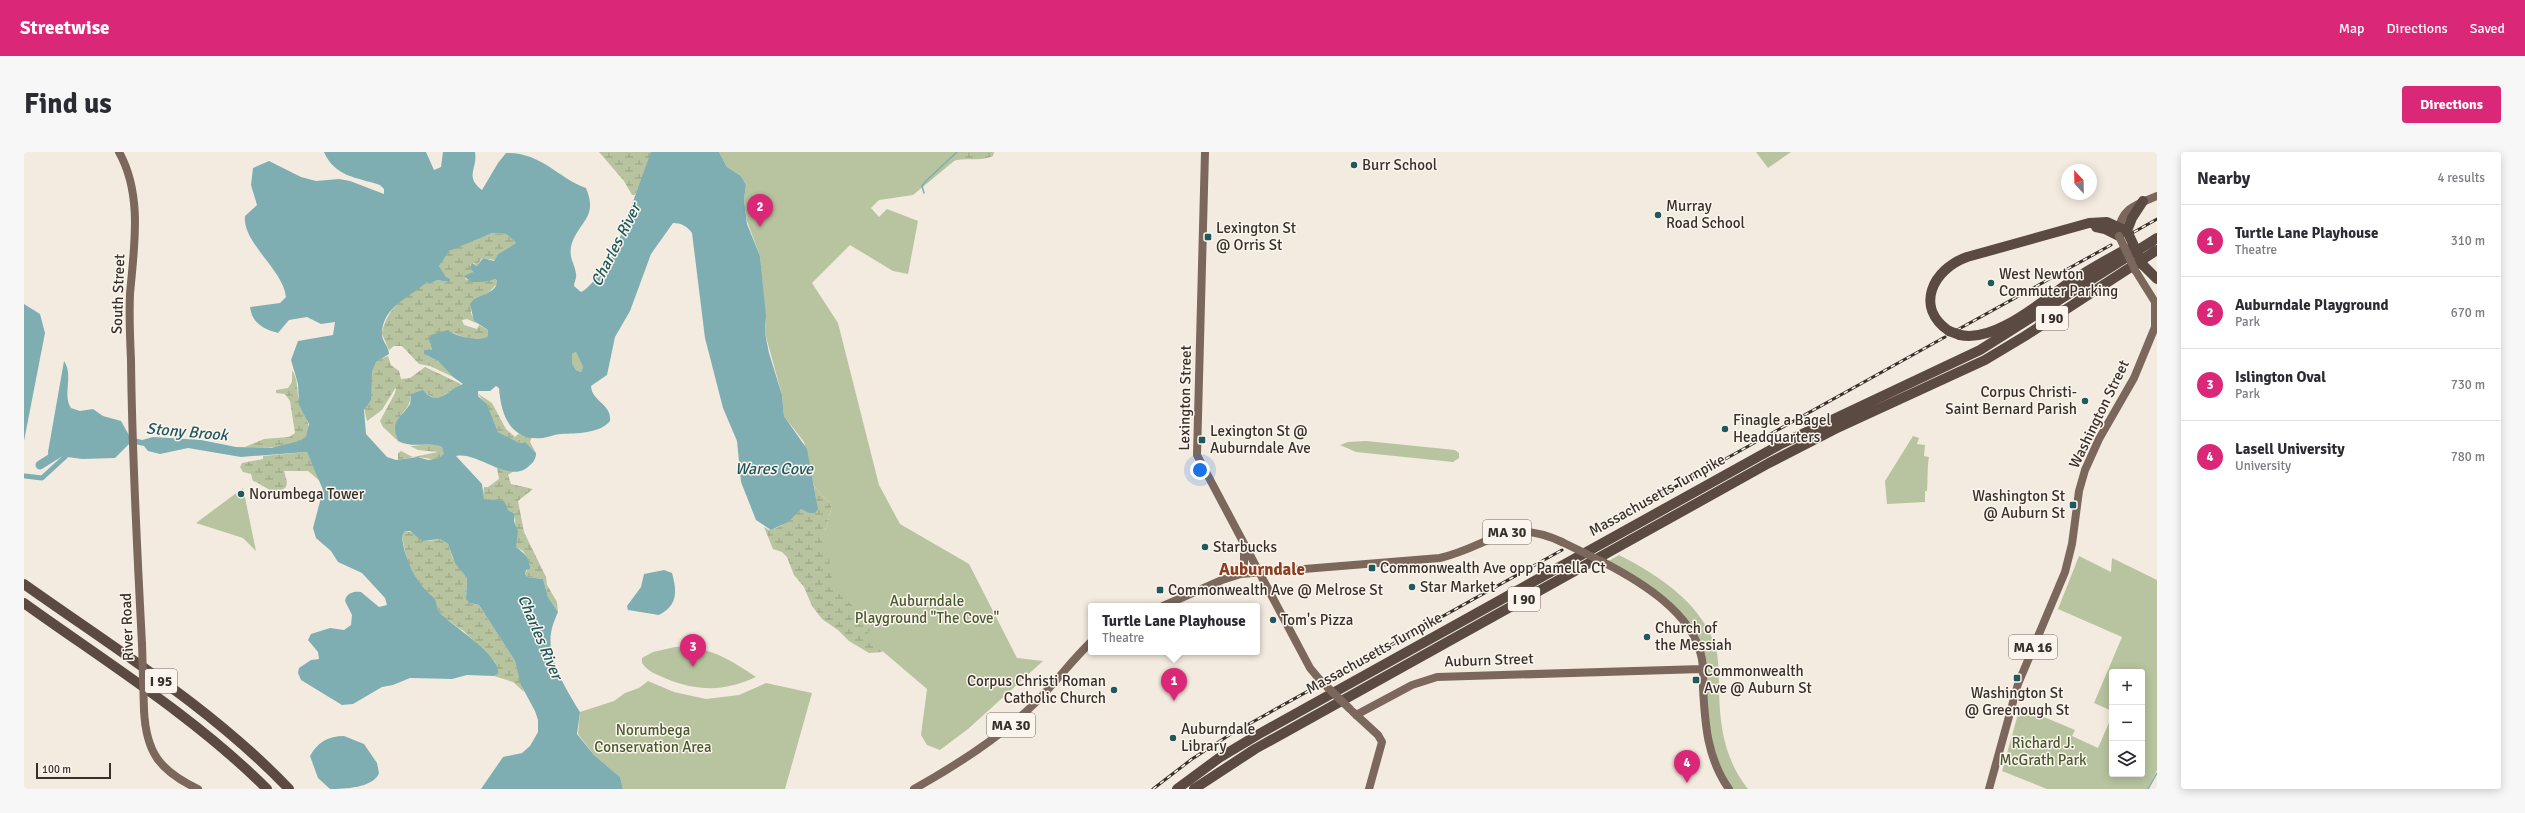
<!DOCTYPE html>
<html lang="en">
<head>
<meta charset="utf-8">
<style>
  body { margin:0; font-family:Signika,sans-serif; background:#f7f7f7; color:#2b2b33 }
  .controls { position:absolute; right:12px; bottom:12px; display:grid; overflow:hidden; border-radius:4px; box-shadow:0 2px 10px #0003 }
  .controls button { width:36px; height:36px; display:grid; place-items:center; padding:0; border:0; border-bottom:1px solid #e1e1e2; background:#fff; color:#2b2b33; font:20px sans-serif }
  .compass { position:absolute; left:2037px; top:12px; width:36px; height:36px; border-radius:50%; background:#fff; box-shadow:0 2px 10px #0003; rotate:338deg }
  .scale { position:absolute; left:12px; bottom:10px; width:75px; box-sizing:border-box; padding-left:4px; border:2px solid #3a302b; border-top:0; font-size:11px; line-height:14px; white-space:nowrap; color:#3a302b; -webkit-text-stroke:3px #fbf5ed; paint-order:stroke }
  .you { position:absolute; left:1176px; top:318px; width:14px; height:14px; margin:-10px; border:3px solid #fff; border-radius:50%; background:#1a73e8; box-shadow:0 0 0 6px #1a73e833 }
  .badge { display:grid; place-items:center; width:26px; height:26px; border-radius:50%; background:#db2777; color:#fff; font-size:13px; font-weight:700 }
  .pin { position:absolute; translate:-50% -33px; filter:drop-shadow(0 1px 2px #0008) }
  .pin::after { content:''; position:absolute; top:21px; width:14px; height:12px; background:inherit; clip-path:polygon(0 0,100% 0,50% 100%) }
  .popup { position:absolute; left:1064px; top:451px; width:172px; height:52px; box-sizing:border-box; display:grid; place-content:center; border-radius:4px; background:#fff; filter:drop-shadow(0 1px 3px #0005); font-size:13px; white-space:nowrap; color:#7c7c81 }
  .popup b { font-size:15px; color:#2b2b33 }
  .popup::after { content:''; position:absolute; left:50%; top:100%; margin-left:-8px; border:8px solid transparent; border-top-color:#fff }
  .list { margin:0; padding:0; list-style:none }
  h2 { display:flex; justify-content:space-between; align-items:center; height:52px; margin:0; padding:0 16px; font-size:17px }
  h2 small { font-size:13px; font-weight:400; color:#7c7c81 }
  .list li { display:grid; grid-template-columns:26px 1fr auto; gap:12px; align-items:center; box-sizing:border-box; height:72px; padding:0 16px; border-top:1px solid #e1e1e2 }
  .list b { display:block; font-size:15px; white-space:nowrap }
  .list p { margin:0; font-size:13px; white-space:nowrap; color:#7c7c81 }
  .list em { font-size:13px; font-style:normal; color:#7c7c81 }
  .icon { flex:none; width:22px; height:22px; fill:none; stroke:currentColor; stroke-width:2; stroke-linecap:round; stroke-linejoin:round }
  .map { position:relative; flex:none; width:2133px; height:637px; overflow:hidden; border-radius:4px }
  header { display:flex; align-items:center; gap:24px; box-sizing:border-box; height:56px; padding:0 20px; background:#db2777; color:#fff }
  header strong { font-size:19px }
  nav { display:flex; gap:22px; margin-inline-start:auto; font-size:14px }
  .intro { display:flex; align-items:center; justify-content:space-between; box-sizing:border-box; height:96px; padding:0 24px }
  h1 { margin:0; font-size:28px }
  .button { padding:10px 18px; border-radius:4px; background:#db2777; color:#fff; font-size:14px; font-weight:700 }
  main { display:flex; gap:24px; padding:0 24px }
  aside { flex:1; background:#fff; border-radius:4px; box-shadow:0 2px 10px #0003 }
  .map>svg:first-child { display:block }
</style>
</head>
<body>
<header>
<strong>Streetwise</strong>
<nav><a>Map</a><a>Directions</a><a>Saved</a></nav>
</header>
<div class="intro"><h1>Find us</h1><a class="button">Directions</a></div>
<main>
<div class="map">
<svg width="2133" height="637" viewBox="0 0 2133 637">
  <defs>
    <pattern id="wetland-marsh" width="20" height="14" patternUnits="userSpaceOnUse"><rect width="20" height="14" fill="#b7c49f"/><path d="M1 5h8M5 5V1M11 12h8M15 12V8" fill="none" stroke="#96a082"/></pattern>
  </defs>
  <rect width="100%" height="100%" fill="#f4ebe0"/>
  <!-- wetland -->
  <path fill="url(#wetland-marsh)" d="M575 0H631L611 43H608L600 29Z
    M921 0H970L969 4C956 10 942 5 929 9Z
    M468 81 482 82 492 91 474 102 471 108 458 106 453 114 450 111 446 113 449 120 441 127 452 130 471 127 474 131 465 140 447 150V161L452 171 443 167 438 168 440 173 453 177 455 173 464 178V184C446 201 423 162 406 191L408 198H404L402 203 414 209 429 225 406 214 395 212 378 194H370L365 198 358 182C362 155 384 143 403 130L406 132 413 128 425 130 415 115C419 93 450 88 468 81Z
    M364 204 367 213 375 219 377 227 386 226 401 215 437 232 417 245 410 246 400 240 386 244C388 260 365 263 374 289L359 275 356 269 371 241 372 235 358 258 343 269C341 260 338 255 347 248 347 237 344 218 352 210 355 207 360 206 364 204Z
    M268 218C275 229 272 238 275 249 279 262 289 271 282 285 270 296 237 297 221 295L240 287 265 285 271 281 266 249 261 242 252 241V238L264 236 268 230Z
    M453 241 468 251 482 277 491 285 494 282 508 285 506 290 512 301 500 290 496 291 474 280 463 253Z
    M410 292 418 295 421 302C412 311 402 305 393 305 387 305 380 307 374 308V301L377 299 389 305 414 300 394 298 386 294Z
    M283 300 297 330 284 319H260L263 330 262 335 256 340C246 341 238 332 229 329L227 322 219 320 216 315 218 311 239 307V304Z
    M473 316 490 319 484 323 487 332 509 337 494 349 500 380 522 425 523 433 533 450 534 460 524 445 519 427 503 425 501 422 506 412 499 399 492 395 491 362 484 358 478 349H462L459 345 460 335H464L475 327Z
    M790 334 808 354 801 379 861 496 858 500 845 501 825 489 814 478 798 467 788 454 780 435 770 423 763 405 758 400 749 397 740 375 745 378C758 377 768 364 777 357L786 361 793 354Z
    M381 379C396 380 392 393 416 387L424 392 429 407 443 426 442 444 449 452 455 453 491 509 500 540 489 530 470 524 474 522 471 510 441 480 421 466 415 460 409 445 400 439 383 410 378 384Z"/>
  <!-- green -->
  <path fill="#b7c49f" d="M695 0H941L889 43 855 48 847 56 855 65 863 57 894 69 884 122 869 119 826 93 788 131 814 171 855 333 876 372 945 412 993 506 1019 509 944 577 916 598 903 593 897 583 903 537 842 485 846 477 841 463 820 447 808 427 805 407 798 390 808 354 790 334 780 290 760 264 758 243 741 181 742 171 736 104 723 69 720 48 722 33 717 24 703 15Z
    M1732 0H1767L1744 16Z
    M552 200 559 215 557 220 552 218 548 211V202Z
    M1889 284 1895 286 1893 292 1901 293 1900 304 1905 305C1903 316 1904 327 1903 339H1901V350L1863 352 1861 329Z
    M1342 289 1431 298 1435 301V306L1429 310 1332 300 1316 293 1324 290Z
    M219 336 232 399 219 386 172 371Z
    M1595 403C1635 423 1682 454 1693 501 1695 514 1695 527 1695 540 1696 576 1701 608 1724 637H1705L1690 611 1678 517 1670 483 1638 449 1581 411Z
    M2055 404 2087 420 2088 406 2133 428V618L2124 637H2023L1978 619 1996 555 2051 578 2048 584 2074 596 2088 564V622H2118V520H2088V559L2070 551 2098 485 2034 457Z
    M651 495C682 493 707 508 732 525 702 539 675 540 643 527 634 523 624 520 618 511V506L629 500Z
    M624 529 650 540 682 547 715 543 742 531 788 541 761 637H599L596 625 570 603 554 582 556 560 590 549 601 541 615 536Z"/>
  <!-- water -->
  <path fill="#7eaeb2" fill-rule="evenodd" d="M300 0H402L410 18 417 15 419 0H451C454 17 440 24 458 38L474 11 482 1C517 0 534 26 562 36 575 67 553 70 547 95 545 107 551 112 552 122 553 126 550 130 550 134L557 140C566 137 586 108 591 99L627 0H695L703 15 717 24 722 33 720 48 723 72 736 104 742 164 741 181 745 201 758 243 760 264 783 297 794 357 791 361H785L777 357 764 370 747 378 732 368 717 330 713 289 699 256 681 186 668 81C663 74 657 71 649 71L627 102 606 159 591 185 583 223 567 234C568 250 588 252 586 269 575 282 553 281 537 282 531 282 525 285 519 286 486 289 477 263 475 236L472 234 466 239H454V244L463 252 474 280 496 291 501 290 512 301C512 307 509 311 505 314 486 333 454 299 432 304L458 332 460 347 480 349 484 358 491 362 490 369 494 379 492 395C499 400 507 407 506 417L502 418 501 422 503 425 519 427 524 445 534 460C531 467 528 474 527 481 523 507 543 539 556 560L553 582 570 603 596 625 599 637H457L479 605 498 601 506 594 514 580V568L511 559 497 533 491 509 455 453 446 451 442 447 443 426 431 411 424 392 416 387 398 389 386 379H381L378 384C380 407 392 431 409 445 413 448 412 456 416 461 427 473 478 504 474 522L470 524 443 523 428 527 386 526 369 533 358 535 329 552 318 553 277 528 274 521 275 516 287 508 295 507 294 500 284 488 287 482 306 476 320 478 327 473 328 463 321 449C322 441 330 439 337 440L355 455 363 453 361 446 338 421 314 410 307 399 292 386 289 376 299 338 283 300 217 305 164 296 136 302 124 299 120 294 106 291 91 306 58 307 36 304 25 311 24 300 40 209C50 223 38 243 47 256L56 259 69 257 79 264 97 269 106 285 118 288 129 285 177 288 212 295 247 296 275 289 282 285 285 272 275 253 274 232 267 208 274 189 309 183 311 170 297 172 283 165 265 168 254 181C239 177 228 171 226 155L256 151 262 145C259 117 218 91 221 64L233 53 227 33 229 16 245 9 277 25 292 29 315 27 326 29 360 42V37L356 33C332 25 311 25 300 0ZM468 81 482 82 492 91 474 102 470 109 459 106 453 114 448 111 446 115 449 120 440 124 447 130C455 130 463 130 471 127L473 129C473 143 451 142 446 152L450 169 464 178V184C457 191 430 184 424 178L407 183 405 187 408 198H400V202L414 209 429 225 439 232C424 236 415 257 399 238L387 242C386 245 387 248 386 252 376 268 366 267 374 289 389 297 404 289 418 295L420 302 415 306 404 308 394 305 372 308 363 305 342 282 340 258 347 248 348 219 352 210 365 202C365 194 358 190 358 182 358 155 386 145 403 130L406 132 413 128 425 130 426 127 422 125 415 114 425 99ZM552 200 559 215 557 220 552 218 548 211V202Z
    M0 152 16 162 21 181 0 289Z
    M640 418 648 421C653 439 654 453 635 463L604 458 603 454 617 435 620 422Z
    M320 584 340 592 353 611 355 621C350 636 319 637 306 637L294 626 286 604C294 590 304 584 320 584Z"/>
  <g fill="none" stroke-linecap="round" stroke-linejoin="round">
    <!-- stream -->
    <path stroke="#7eaeb2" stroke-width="1.5" d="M900 41 898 34 902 29 933 0
      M2124 637 2133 621"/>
    <!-- canal -->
    <path stroke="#7eaeb2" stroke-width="5" d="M1 324 18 326 42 304"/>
    <!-- river -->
    <path stroke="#7eaeb2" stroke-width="9" d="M16 313 35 301"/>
    <!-- major -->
    <path stroke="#7c675c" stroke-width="8" d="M95 0C119 43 110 95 106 142 105 164 106 187 107 208 108 303 113 398 118 492
      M1181 0 1173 303 1286 516 1296 528
      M2095 80C2096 56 2114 52 2133 44
      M1581 411C1617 430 1667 460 1677 503 1680 513 1679 525 1679 536 1681 572 1683 606 1705 637
      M1210 423 1220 412V397
      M1139 454 1198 428 1217 422 1416 406C1467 394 1482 364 1538 390
      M120 558C122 601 136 619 174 637
      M1329 560 1354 583 1358 590 1345 637
      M1332 563 1388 533 1413 525 1678 517
      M890 637C933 613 974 587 1009 553 1030 533 1046 510 1067 490
      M1965 637 1994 532 2041 420 2048 392 2055 339 2061 318 2075 287 2110 226 2131 175V150L2111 118"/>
    <!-- highway -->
    <path stroke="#5b4a42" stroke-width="10" d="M2072 75 2081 77 2095 84
      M2119 113 2133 127
      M1925 179C1890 155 1909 117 1943 105L2065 71 2083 70 2103 79 2108 66 2119 49
      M1936 183C1972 191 2020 147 2049 128 2066 117 2084 107 2102 97
      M0 432C90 496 188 556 265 637
      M0 451C82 510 171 565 243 637
      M1153 637 1195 606 1235 582 1757 292 1956 198 2133 86
      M1170 637 1231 597 1745 311 1811 277 1961 208 2001 184 2133 98"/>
    <!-- rail casing -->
    <g stroke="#3a302b" stroke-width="3">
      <path id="rail" d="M2110 80 2133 67
        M1933 178 2087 93
        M1568 381 1921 185
        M1129 637 1168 607 1207 582 1538 398"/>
    </g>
    <!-- rail -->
    <use href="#rail" stroke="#fbf5ed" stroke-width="1.5" stroke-dasharray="4.5" stroke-linecap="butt"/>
    <!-- major-bridge -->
    <path stroke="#7c675c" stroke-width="8" d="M2095 84 2111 118
      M1538 390 1581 411
      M118 492 120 558
      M1296 528 1326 557"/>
    <!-- highway-bridge -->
    <path stroke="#5b4a42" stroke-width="10" d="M2103 79 2119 113
      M1925 179 1936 183"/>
  </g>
  <!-- markers -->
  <g fill="#1f585d" stroke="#fbf5ed" stroke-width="1.5">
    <circle cx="1330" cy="13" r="4"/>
    <circle cx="1634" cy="63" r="4"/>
    <rect x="1180" y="81" width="8" height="8" rx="2"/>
    <circle cx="1967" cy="131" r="4"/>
    <circle cx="2061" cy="249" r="4"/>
    <circle cx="1701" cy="277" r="4"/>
    <rect x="1174" y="284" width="8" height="8" rx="2"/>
    <circle cx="217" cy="342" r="4"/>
    <rect x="2045" y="349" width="8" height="8" rx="2"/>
    <circle cx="1181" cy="395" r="4"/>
    <rect x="1344" y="412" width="8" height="8" rx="2"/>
    <circle cx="1388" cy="435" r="4"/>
    <rect x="1132" y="434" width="8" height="8" rx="2"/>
    <circle cx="1249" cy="468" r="4"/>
    <circle cx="1623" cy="485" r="4"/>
    <rect x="1989" y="522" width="8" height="8" rx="2"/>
    <rect x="1668" y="524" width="8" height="8" rx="2"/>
    <circle cx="1090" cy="538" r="4"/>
    <circle cx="1149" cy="586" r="4"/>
  </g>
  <g text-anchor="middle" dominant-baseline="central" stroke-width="3" stroke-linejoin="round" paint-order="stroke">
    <!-- shield labels -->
    <g fill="#fbf5ed" stroke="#746b65" stroke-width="1">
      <rect x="2012" y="154" width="32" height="24" rx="3"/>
      <rect x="1459" y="368" width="48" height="24" rx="3"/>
      <rect x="1484" y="435" width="32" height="24" rx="3"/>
      <rect x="1985" y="483" width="48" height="24" rx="3"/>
      <rect x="121" y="517" width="32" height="24" rx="3"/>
      <rect x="963" y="561" width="48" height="24" rx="3"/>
    </g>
    <g font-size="14" font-weight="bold" fill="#3a302b">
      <text x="2028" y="166">I 90</text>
      <text x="1483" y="380">MA 30</text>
      <text x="1500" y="447">I 90</text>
      <text x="2009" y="495">MA 16</text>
      <text x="137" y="529">I 95</text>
      <text x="987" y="573">MA 30</text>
    </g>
    <!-- poi labels -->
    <g font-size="15" fill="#3a302b" stroke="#fbf5ed" text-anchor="start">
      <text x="1338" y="13">Burr School</text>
      <text x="1642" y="54">Murray<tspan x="1642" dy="17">Road School</tspan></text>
      <text x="1192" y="76">Lexington St<tspan x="1192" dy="17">@ Orris St</tspan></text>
      <text x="1975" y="122">West Newton<tspan x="1975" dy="17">Commuter Parking</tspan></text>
      <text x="2053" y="240" text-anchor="end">Corpus Christi-<tspan x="2053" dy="17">Saint Bernard Parish</tspan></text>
      <text x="1709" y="268">Finagle a Bagel<tspan x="1709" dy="17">Headquarters</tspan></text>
      <text x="1186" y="279">Lexington St @<tspan x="1186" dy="17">Auburndale Ave</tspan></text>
      <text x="225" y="342">Norumbega Tower</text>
      <text x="2041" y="344" text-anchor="end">Washington St<tspan x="2041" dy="17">@ Auburn St</tspan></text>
      <text x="1189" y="395">Starbucks</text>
      <text x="1356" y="416">Commonwealth Ave opp Pamella Ct</text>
      <text x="1396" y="435">Star Market</text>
      <text x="1144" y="438">Commonwealth Ave @ Melrose St</text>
      <text x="1257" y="468">Tom's Pizza</text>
      <text x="1631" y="476">Church of<tspan x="1631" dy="17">the Messiah</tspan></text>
      <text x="1680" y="519">Commonwealth<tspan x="1680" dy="17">Ave @ Auburn St</tspan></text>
      <text x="1082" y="529" text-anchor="end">Corpus Christi Roman<tspan x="1082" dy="17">Catholic Church</tspan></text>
      <text x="1993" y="541" text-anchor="middle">Washington St<tspan x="1993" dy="17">@ Greenough St</tspan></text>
      <text x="1157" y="577">Auburndale<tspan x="1157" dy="17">Library</tspan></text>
    </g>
    <!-- street labels -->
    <g font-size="15" fill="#3a302b" stroke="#fbf5ed">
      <text transform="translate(94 142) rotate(-88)">South Street</text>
      <text transform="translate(1161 246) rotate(-89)">Lexington Street</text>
      <text transform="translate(2075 262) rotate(-64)">Washington Street</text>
      <text transform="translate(1633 343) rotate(-29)">Massachusetts Turnpike</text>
      <text transform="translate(103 475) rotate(-92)">River Road</text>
      <text transform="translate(1350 501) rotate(-29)">Massachusetts Turnpike</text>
      <text transform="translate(1465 508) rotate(-2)">Auburn Street</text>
    </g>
    <!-- park labels -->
    <g font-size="15" fill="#48592e" stroke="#fbf5ed">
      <text x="903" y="449">Auburndale<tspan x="903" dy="17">Playground "The Cove"</tspan></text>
      <text x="629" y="578">Norumbega<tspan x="629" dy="17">Conservation Area</tspan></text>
      <text x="2019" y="591">Richard J.<tspan x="2019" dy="17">McGrath Park</tspan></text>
    </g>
    <!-- water labels -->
    <g font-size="16" font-style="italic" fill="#1f585d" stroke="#fbf5ed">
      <text transform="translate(592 93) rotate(-63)">Charles River</text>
      <text transform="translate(163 280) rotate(5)">Stony Brook</text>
      <text x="750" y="317">Wares Cove</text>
      <text transform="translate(516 485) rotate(67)">Charles River</text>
    </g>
    <!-- quarter labels -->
    <g font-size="17" font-weight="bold" fill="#8b3e22" stroke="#fbf5ed">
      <text x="1238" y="417">Auburndale</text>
    </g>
  </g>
</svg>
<div class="controls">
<button>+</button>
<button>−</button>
<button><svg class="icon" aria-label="layers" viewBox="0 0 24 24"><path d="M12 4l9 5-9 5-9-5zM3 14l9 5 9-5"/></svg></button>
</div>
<svg class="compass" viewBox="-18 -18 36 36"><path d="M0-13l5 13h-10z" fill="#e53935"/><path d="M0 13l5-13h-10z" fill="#7c7c81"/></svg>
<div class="scale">100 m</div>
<div class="you"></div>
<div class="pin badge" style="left:1150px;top:549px">1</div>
<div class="popup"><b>Turtle Lane Playhouse</b>Theatre</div>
<div class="pin badge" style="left:736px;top:75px">2</div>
<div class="pin badge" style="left:669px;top:515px">3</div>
<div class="pin badge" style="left:1663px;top:631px">4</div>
</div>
<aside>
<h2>Nearby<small>4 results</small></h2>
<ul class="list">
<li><span class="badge">1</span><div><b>Turtle Lane Playhouse</b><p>Theatre</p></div><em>310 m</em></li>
<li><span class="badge">2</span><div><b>Auburndale Playground</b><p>Park</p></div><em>670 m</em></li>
<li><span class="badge">3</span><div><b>Islington Oval</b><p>Park</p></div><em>730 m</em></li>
<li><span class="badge">4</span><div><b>Lasell University</b><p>University</p></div><em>780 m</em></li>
</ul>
</aside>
</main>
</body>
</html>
